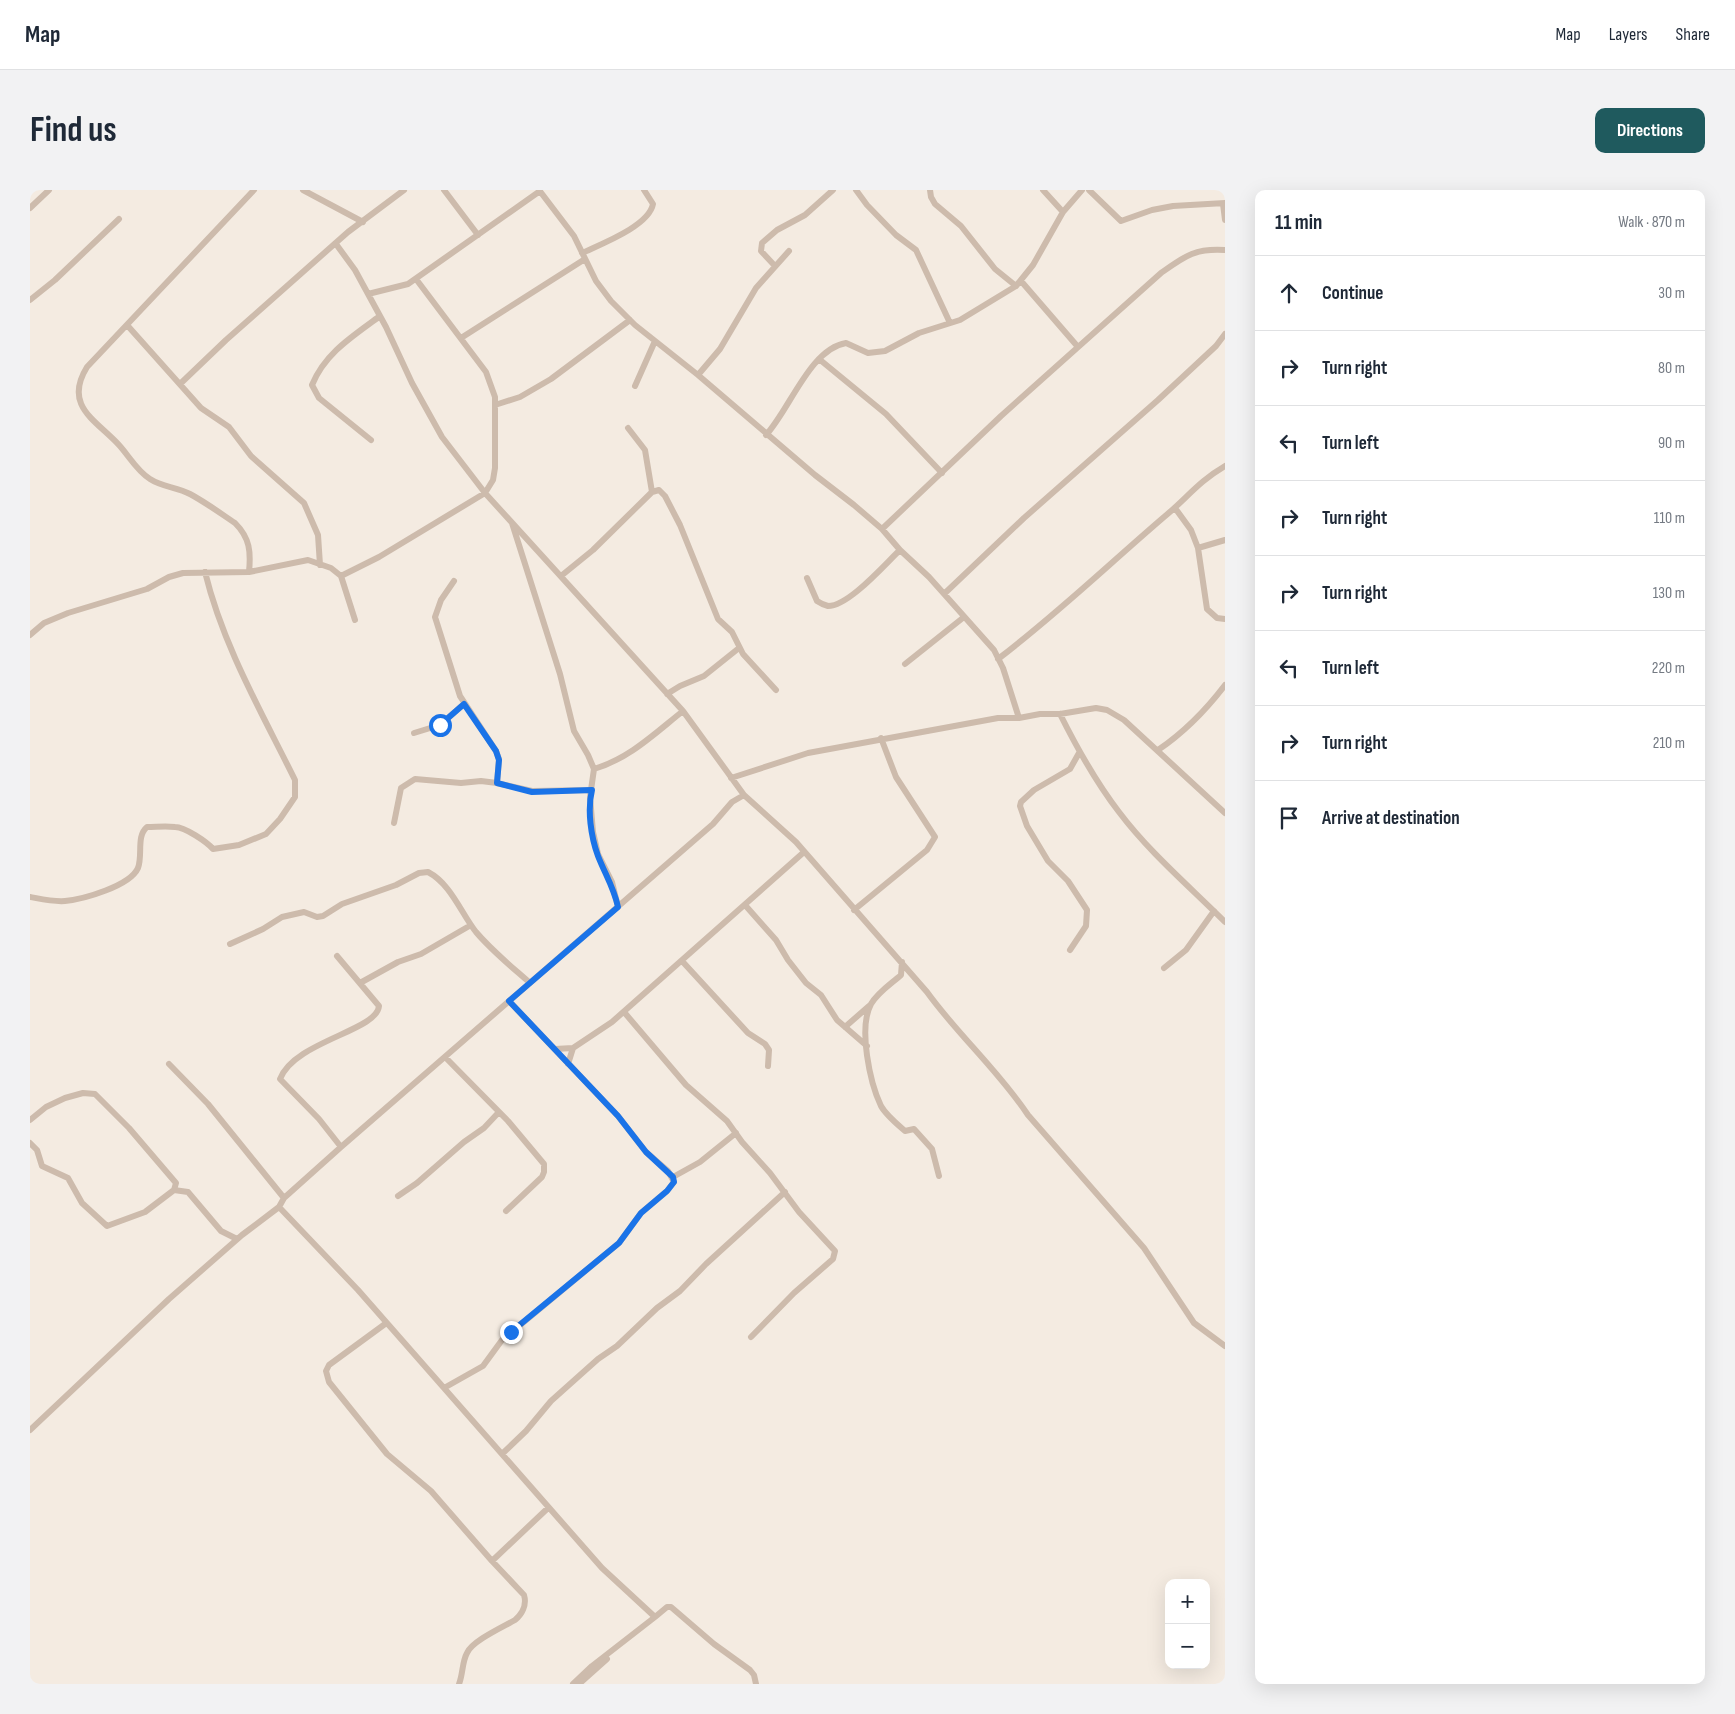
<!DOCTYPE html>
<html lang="en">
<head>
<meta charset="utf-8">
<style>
  body { margin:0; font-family:"Sofia Sans Condensed",sans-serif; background:#f2f2f3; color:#1f2937 }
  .controls { position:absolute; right:15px; bottom:15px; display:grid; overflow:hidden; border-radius:10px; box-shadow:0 5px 20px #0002 }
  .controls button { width:45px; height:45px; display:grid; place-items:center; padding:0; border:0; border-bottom:1px solid #e0e1e3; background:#fff; color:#1f2937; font:25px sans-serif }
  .stop { position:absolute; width:15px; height:15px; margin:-11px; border:4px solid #1a73e8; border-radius:50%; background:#fff }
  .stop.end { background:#1a73e8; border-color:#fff; box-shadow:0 1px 5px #0008 }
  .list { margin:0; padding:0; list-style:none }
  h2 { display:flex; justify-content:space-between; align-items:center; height:65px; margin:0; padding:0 20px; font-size:21px }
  h2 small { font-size:16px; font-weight:400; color:#747a83 }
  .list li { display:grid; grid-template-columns:32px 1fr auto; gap:15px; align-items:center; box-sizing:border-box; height:75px; padding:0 20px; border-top:1px solid #e0e1e3 }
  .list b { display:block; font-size:19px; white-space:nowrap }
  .list em { font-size:16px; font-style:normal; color:#747a83 }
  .icon { flex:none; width:28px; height:28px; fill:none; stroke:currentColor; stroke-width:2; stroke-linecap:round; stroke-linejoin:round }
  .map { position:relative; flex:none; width:1195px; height:1494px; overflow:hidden; border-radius:10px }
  header { display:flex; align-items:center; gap:30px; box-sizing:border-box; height:70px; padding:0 25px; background:#fff; border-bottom:1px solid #e0e1e3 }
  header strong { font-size:24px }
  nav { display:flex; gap:28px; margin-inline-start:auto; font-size:18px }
  .intro { display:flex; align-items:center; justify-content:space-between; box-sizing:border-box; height:120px; padding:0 30px }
  h1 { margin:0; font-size:35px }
  .button { padding:12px 22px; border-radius:10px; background:#1f5a5e; color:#fff; font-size:18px; font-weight:700 }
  main { display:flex; gap:30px; padding:0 30px }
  aside { flex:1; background:#fff; border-radius:10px; box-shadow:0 5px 20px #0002 }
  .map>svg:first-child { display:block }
</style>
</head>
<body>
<header>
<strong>Map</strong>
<nav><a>Map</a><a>Layers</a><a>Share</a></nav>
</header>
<div class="intro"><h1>Find us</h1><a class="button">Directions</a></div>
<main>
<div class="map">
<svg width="1195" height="1494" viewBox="0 0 1195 1494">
  <rect width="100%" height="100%" fill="#f4ebe1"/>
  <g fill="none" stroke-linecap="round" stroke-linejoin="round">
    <!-- street -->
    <path stroke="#cdbbac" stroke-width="6" d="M273 0 333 32
      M414 0 448 45
      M509 0 544 46 566 91 581 111 605 135 668 185 785 285 824 315 852 339 870 360 899 387 964 460 973 478 989 528
      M826 0 837 15 866 45 886 60 920 133
      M900 0 901 7 905 14 931 36 965 79 986 96
      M1013 0 1033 22
      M1059 0 1091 31 1122 20 1143 16 1195 13
      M1193 14 1195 30
      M0 18 19 0
      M306 54 325 80 356 137 382 193 412 247 455 303 653 521 714 605 766 652 897 802C928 845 968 880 998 925L1114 1058 1164 1133 1195 1156
      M552 63C571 54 619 36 623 14L614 0
      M745 76 731 61 732 53 747 40 775 25 803 0
      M991 91 1048 157
      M338 104 378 94 510 1
      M0 110 25 90 89 29
      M97 135 171 218 199 237 221 266 274 313 288 345 290 375
      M431 148 555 69
      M789 169 856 224 912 283
      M668 185 690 159 726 98 759 61
      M150 194 196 150 318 42 374 0
      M605 196 625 151
      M465 215 490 207 521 189 600 130
      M598 238 615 260 622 302
      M736 245C760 219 780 159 816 153L838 163 855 161 889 143 930 130 986 96 1003 75 1033 22 1052 0
      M341 250 289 208 282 195C295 163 323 146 350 126
      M1145 318 1161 340 1168 358 1177 419 1187 428 1195 429
      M482 333 530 484 544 541 558 565 564 579 560 607 563 642 568 664 582 692 588 717
      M852 339 971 226 1131 83C1155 66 1165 58 1195 60
      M1168 358 1195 350
      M219 382C221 362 220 348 205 333 190 323 175 312 160 304 147 297 132 297 120 289 107 281 99 266 89 255 66 230 33 216 57 177L224 0
      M311 386 349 367 455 303 463 290 465 278V207L456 182 386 89
      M531 386 563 360 622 302 629 300 635 306 650 335 688 429 702 442 713 464 746 500
      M777 388 787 411C790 413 794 415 798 416 819 416 855 374 870 360
      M424 391 411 410 405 427 430 506 466 561 469 569 467 593
      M914 404 994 328 1128 210 1186 156 1195 144
      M0 445 14 433 38 423 117 399 139 387 153 383 219 382 278 370 301 378 311 386 325 430
      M968 469C1026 425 1078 375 1134 327 1156 309 1169 291 1195 276
      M875 474 934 427
      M637 504 650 496 674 486 709 458
      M1030 524C1047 558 1065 591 1089 622 1119 662 1159 696 1195 732
      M384 543 410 535 434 514
      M1128 560C1153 543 1176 520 1195 495
      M564 579C600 568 624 544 653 521
      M701 588 778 563 968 528H989L1010 524H1030L1066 518 1077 520 1094 530 1195 623
      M364 633 371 598 385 589 431 593 451 591 467 593 502 601 561 600
      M0 707C11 709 24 712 35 711 54 709 100 696 108 678 113 665 106 646 117 637 126 637 136 636 145 637 155 637 177 652 183 659L209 655 236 644 250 629 265 607V590C232 523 193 456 175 382
      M715 715 746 750 758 770 776 793 791 805 807 830 837 856
      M824 720 897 660 905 647 866 587 851 548
      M200 754 233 739 252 727 274 722 287 727 293 726 312 714 366 695 389 683 398 682C421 694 431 723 446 742 462 761 482 777 500 793
      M1040 760 1056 736 1057 720 1038 691 1018 671 997 636 990 616 991 612 1004 600 1040 579 1049 563
      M307 766 349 816C347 841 265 851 250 889L289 929 311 957
      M652 771 718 843 735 854 739 860 738 876
      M872 772 871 785C861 794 848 802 841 814 828 838 840 893 851 916 856 925 867 934 875 941L884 939 902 959 909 986
      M1134 778 1156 760 1184 721
      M330 793 368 772 391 764 441 735
      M594 822 656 895 697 931 712 952 740 983 769 1022 805 1061 803 1069 764 1103 721 1147
      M815 837 839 816
      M525 859 543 858 582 832 774 662
      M415 867 478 931 514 974V982L512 987 476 1021
      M139 874 178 914 254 1008
      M538 874 543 858
      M0 930 16 917 35 908 53 903 65 904 99 938 146 993 144 1000 158 1002 191 1041 207 1049
      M0 953 7 960 12 976 38 988 52 1013 77 1036 115 1022 144 1000
      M643 987 670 972 706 943
      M368 1006 387 993 434 952 454 938 469 922
      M249 1017 328 1100 572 1378 625 1427 637 1417H641L684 1454 720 1480 724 1485 726 1494
      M355 1134 299 1175 296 1181 299 1192 357 1264 401 1301 462 1371 518 1318
      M414 1198 453 1176 472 1150 589 1053 611 1023 637 1001 644 992 638 981 616 962 588 926 479 811
      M0 1240 139 1109 212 1045 249 1017 254 1008 311 957 683 634 702 612 714 605
      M472 1264 496 1241 521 1211 568 1169 587 1156 627 1118 650 1101 676 1074 755 1002
      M429 1494C433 1484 432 1472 437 1463 442 1451 473 1437 485 1430 492 1424 497 1415 494 1405L462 1371
      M543 1494 562 1476 625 1427
      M549 1494 577 1469"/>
  </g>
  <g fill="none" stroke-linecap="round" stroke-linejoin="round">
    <!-- route -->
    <path stroke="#1a73e8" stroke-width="6" d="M410 535 434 514 466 561 469 570 467 593 502 602 562 600C557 620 561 647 568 666 575 684 584 698 588 717L479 811 588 926 616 962 643 987 644 992 637 1001 611 1023 589 1053 481 1142"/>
  </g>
</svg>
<div class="controls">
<button>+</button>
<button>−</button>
</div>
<div class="stop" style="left:410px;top:535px"></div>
<div class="stop end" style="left:481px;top:1142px"></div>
</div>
<aside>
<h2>11 min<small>Walk · 870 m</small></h2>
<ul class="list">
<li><svg class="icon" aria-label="ahead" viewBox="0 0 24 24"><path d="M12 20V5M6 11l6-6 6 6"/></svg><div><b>Continue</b></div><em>30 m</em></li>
<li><svg class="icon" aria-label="right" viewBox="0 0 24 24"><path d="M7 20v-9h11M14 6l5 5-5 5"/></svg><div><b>Turn right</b></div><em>80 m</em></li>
<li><svg class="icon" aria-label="left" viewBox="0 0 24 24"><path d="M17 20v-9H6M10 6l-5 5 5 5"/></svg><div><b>Turn left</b></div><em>90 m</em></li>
<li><svg class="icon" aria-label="right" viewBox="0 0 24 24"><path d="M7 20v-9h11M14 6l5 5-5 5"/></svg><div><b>Turn right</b></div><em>110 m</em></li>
<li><svg class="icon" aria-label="right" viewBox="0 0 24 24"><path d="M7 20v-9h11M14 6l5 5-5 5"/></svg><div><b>Turn right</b></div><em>130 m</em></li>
<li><svg class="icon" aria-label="left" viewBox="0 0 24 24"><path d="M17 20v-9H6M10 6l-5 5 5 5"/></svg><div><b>Turn left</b></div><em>220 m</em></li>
<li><svg class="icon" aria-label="right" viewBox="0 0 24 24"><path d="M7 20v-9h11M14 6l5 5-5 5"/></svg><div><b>Turn right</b></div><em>210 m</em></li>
<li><svg class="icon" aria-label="arrive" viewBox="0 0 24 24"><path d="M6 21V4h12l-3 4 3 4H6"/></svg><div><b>Arrive at destination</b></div></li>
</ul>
</aside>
</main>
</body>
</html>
